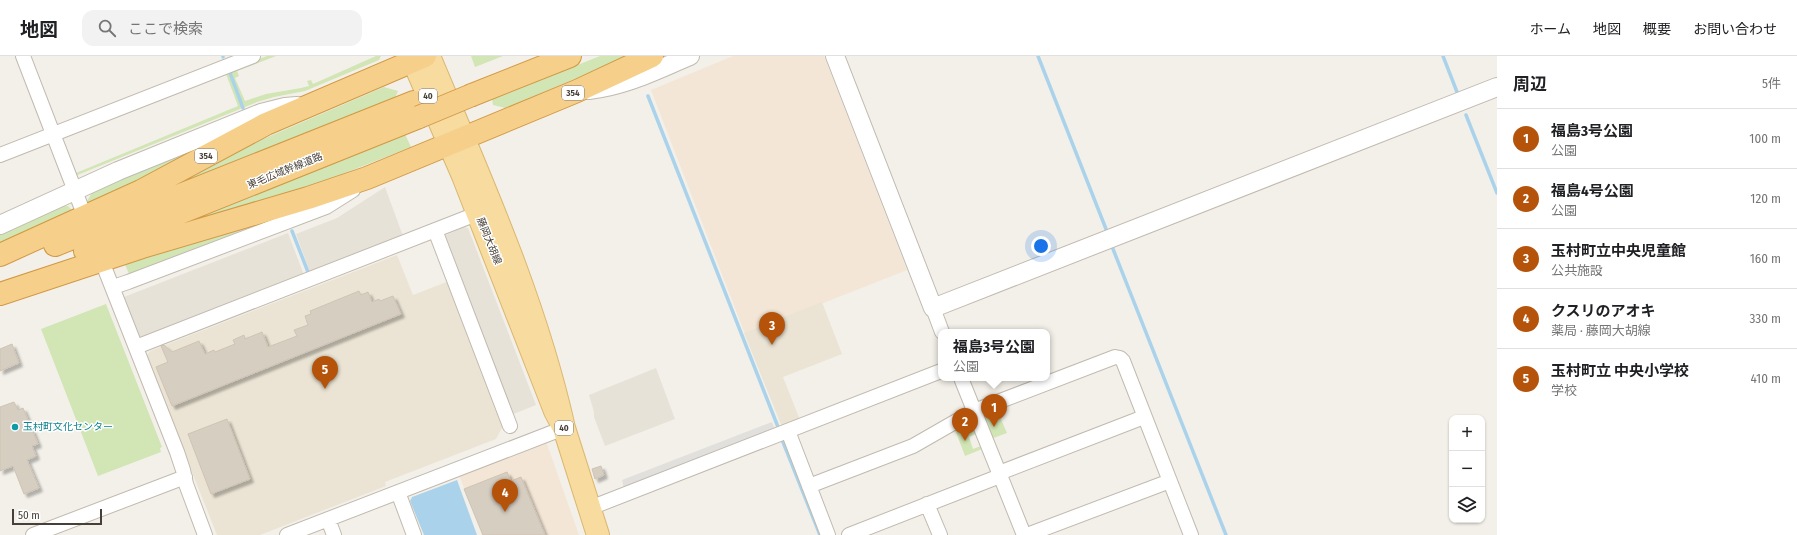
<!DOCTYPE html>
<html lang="ja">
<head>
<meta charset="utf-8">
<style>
  body { margin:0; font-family:"Fira Sans Condensed","Noto Sans JP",sans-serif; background:#f2f2f2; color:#202124 }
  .controls { position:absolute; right:12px; bottom:12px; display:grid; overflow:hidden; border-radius:8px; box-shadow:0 1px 3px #0004 }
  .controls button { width:36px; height:36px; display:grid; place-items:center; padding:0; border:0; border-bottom:1px solid #e0e0e0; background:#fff; color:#202124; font:20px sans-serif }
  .scale { position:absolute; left:12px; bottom:10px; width:90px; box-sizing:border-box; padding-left:4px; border:2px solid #474038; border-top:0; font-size:11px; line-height:14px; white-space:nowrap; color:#474038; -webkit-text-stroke:3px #fff; paint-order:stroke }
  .you { position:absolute; left:1041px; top:190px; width:14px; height:14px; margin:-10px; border:3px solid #fff; border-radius:50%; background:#1a73e8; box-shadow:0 0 0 6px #1a73e833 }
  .badge { display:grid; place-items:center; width:26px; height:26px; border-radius:50%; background:#b45309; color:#fff; font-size:13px; font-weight:700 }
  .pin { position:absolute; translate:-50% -33px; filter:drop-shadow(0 1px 2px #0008) }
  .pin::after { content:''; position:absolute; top:21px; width:14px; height:12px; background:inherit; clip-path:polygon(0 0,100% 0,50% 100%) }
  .popup { position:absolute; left:938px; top:273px; width:112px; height:52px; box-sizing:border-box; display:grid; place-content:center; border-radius:8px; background:#fff; filter:drop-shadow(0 1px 3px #0005); font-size:13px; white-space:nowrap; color:#757577 }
  .popup b { font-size:15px; color:#202124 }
  .popup::after { content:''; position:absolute; left:50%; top:100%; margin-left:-8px; border:8px solid transparent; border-top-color:#fff }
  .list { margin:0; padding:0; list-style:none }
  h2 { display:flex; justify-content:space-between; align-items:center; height:52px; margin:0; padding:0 16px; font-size:17px }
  h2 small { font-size:13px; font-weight:400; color:#757577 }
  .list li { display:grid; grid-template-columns:26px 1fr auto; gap:12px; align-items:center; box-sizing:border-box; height:60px; padding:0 16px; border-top:1px solid #e0e0e0 }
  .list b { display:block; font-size:15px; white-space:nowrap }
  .list p { margin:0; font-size:13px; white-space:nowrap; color:#757577 }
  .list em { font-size:13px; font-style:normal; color:#757577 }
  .icon { flex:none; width:22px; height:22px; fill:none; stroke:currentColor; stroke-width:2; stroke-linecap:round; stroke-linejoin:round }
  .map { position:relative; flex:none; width:1497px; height:479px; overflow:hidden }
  header { display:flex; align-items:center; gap:24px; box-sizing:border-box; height:56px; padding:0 20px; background:#fff; border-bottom:1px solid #e0e0e0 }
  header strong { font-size:19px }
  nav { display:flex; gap:22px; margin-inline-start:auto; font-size:14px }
  .search { width:280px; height:36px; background:#f2f2f2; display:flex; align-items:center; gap:10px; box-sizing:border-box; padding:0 14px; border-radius:12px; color:#757577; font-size:15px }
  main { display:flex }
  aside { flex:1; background:#fff }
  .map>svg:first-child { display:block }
</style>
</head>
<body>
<header>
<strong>地図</strong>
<div class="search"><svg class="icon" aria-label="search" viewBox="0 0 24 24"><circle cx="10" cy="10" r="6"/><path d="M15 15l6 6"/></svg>ここで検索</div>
<nav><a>ホーム</a><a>地図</a><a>概要</a><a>お問い合わせ</a></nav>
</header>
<main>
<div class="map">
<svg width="1497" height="479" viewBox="0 0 1497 479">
  <defs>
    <filter id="shadow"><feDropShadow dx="3.5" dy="3.5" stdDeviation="1" flood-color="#0004"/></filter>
  </defs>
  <rect width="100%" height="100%" fill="#f3f0e9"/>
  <!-- residential -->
  <path fill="#e7e2d8" d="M385 131 403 180 310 216 296 178 337 162Z
    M464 171 468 172 536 349 511 359 443 185 446 179Z
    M288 177 304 219 140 283 124 241Z
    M656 312 675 363 605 390 594 361V356L589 339Z"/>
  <!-- commercial -->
  <path fill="#f3e6d6" d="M733 0H824L907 214 745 278 651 34Z
    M546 385 579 479H482L459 419Z"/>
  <!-- education -->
  <path fill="#ebe4d4" d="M397 199 413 239 449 225 504 368 496 383 385 426 386 430 260 479H217L146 301 150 295Z
    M822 246 842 298 783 321 800 364 782 371 744 277Z"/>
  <!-- green -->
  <path fill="#d1e5b5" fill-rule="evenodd" d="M267 0H276L237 15 239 20 235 22 245 45 266 38 301 32 309 30 307 25 311 24 313 28 376 0H381L379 4 305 35 274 41 257 46 75 120 61 85 62 80ZM226 18 238 50 76 117 63 83 65 81Z
    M471 0H503L475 11Z
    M600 0H630L505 52 493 49 492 43Z
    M384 31 398 35 395 42 148 141 219 102Z
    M405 78 411 91 297 136 152 179Z
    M225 81 88 150 87 145 93 135Z
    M63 150H68L73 155 0 192V178Z
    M253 165 256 172 252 173 251 171 129 218 124 206Z
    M106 248 162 391 160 392 161 396 98 420 41 273Z
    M996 352 1007 377 988 384 980 365 985 356Z
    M962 365 972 369 976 378 969 381 973 393 981 390 982 393 965 400 954 371Z"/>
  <!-- parking -->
  <path fill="#e2e0dd" d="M772 366 775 374 624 433 622 424Z"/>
  <!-- water -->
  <path fill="#aad3eb" d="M457 424 477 479H424L410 445 412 441Z"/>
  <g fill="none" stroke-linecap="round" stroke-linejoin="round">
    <!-- stream -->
    <path stroke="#aad3eb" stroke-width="3.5" d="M223 0V1
      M1038 0 1106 173
      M1443 0 1457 36
      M230 17 243 52
      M648 40 778 371
      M1466 59 1497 137
      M292 175 308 216
      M1113 193 1226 479
      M783 386 820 479"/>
  </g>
  <!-- building -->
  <path fill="#d7cec2" stroke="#cfc3b3" filter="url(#shadow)" d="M359 235 361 239 368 236 372 246 379 243 380 245 393 240 401 258 172 350 156 311 168 306 161 290 164 289 172 296 199 285 205 298 214 294 215 296 235 288 233 284 244 279 245 283 262 276 268 291 297 280 294 274 308 269 305 260 311 258 310 255Z
    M12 288 19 307 0 315V293Z
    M14 346 18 354 23 352 38 388 32 390 36 400 27 404 39 432 24 438 13 410 0 415V351Z
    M227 363 250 423 211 438 188 378Z
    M601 410 604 419 595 423 592 413Z
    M507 416 511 425 521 421 545 479H483L464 433Z"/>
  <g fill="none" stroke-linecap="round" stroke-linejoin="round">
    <!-- minor casing -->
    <g stroke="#c1baaf" stroke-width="16">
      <path id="minor" d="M23 0 82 153
        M0 99 253 0
        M435 174 510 370
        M103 208 177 396 183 414 186 428 205 479
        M113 231 128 226 326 151 353 134
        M933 252 942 276
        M136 291 484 155
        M961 322 1024 479
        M788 375 828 479
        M999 417 1144 361
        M809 430 913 390 974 355 1115 301 1120 302 1123 305 1191 479
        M398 436 414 479
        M927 448 940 479
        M590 452 941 315
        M328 463 334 479
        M33 479 185 421
        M287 479 564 372
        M849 479 1000 420
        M1027 479 1170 425"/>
    </g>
    <!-- tertiary casing -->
    <g stroke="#c1baaf" stroke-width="20">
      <path id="tertiary" d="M835 0 933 252 1497 31
        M589 34C626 30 656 14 690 0
        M0 169 118 115 261 57 285 51 297 50"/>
    </g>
    <!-- primary casing -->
    <g stroke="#dbb76f" stroke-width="24">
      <path id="primary" d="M411 0 463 120 555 355 564 372C535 242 480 122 429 0
        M564 372 598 479"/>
    </g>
    <!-- trunk casing -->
    <g stroke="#d29944" stroke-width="24">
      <path id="trunk" d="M472 39 570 0
        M55 189 414 46
        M85 195 419 61
        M0 199 141 135 266 68 425 0
        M0 238 142 191 308 142 367 122 577 35 652 0"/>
    </g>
    <!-- minor -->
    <use href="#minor" stroke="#fff" stroke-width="14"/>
    <!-- tertiary -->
    <use href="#tertiary" stroke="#fff" stroke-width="18"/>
    <!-- primary -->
    <use href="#primary" stroke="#f7db9f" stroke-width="22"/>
    <!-- trunk -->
    <use href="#trunk" stroke="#f6d08a" stroke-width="22"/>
    <!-- trunk-bridge casing -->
    <g stroke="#d29944" stroke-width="24" stroke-linecap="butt">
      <path id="trunk-bridge" d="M419 61 472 39"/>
    </g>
    <!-- trunk-bridge -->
    <use href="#trunk-bridge" stroke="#f6d08a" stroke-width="22"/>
  </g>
  <!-- markers -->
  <circle fill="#0f9aa8" stroke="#fff" stroke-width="1.5" cx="15" cy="371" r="4"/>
  <g text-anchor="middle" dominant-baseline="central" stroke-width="3" stroke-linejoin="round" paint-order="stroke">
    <!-- shield labels -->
    <g fill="#fff" stroke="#7e7974" stroke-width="1">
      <rect x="562" y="30" width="22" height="14" rx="3"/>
      <rect x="419" y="33" width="18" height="14" rx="3"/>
      <rect x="195" y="93" width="22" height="14" rx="3"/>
      <rect x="555" y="365" width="18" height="14" rx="3"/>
    </g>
    <g font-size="9" font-weight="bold" fill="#474038">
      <text x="573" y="37">354</text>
      <text x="428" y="40">40</text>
      <text x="206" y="100">354</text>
      <text x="564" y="372">40</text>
    </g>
    <!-- street labels -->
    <g font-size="10" fill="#474038" stroke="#fff">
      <text transform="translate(285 115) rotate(-22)">東毛広域幹線道路</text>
      <text transform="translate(489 185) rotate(68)">藤岡大胡線</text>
    </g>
    <!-- culture labels -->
    <g font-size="10" fill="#0d838f" stroke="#fff" text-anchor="start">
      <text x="23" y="371">玉村町文化センター</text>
    </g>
  </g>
</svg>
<div class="controls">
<button>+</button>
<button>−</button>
<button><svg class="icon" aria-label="layers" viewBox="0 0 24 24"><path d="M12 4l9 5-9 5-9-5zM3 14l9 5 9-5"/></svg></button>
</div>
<div class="scale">50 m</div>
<div class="you"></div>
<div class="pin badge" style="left:994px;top:371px">1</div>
<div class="popup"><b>福島3号公園</b>公園</div>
<div class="pin badge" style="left:965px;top:385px">2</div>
<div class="pin badge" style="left:772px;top:289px">3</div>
<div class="pin badge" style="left:505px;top:456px">4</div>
<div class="pin badge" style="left:325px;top:333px">5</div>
</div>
<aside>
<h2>周辺<small>5件</small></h2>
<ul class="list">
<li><span class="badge">1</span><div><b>福島3号公園</b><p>公園</p></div><em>100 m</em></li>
<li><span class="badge">2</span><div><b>福島4号公園</b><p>公園</p></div><em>120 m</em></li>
<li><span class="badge">3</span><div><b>玉村町立中央児童館</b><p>公共施設</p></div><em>160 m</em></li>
<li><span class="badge">4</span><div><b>クスリのアオキ</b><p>薬局 · 藤岡大胡線</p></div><em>330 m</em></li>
<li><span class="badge">5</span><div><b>玉村町立 中央小学校</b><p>学校</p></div><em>410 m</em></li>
</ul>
</aside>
</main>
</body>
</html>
